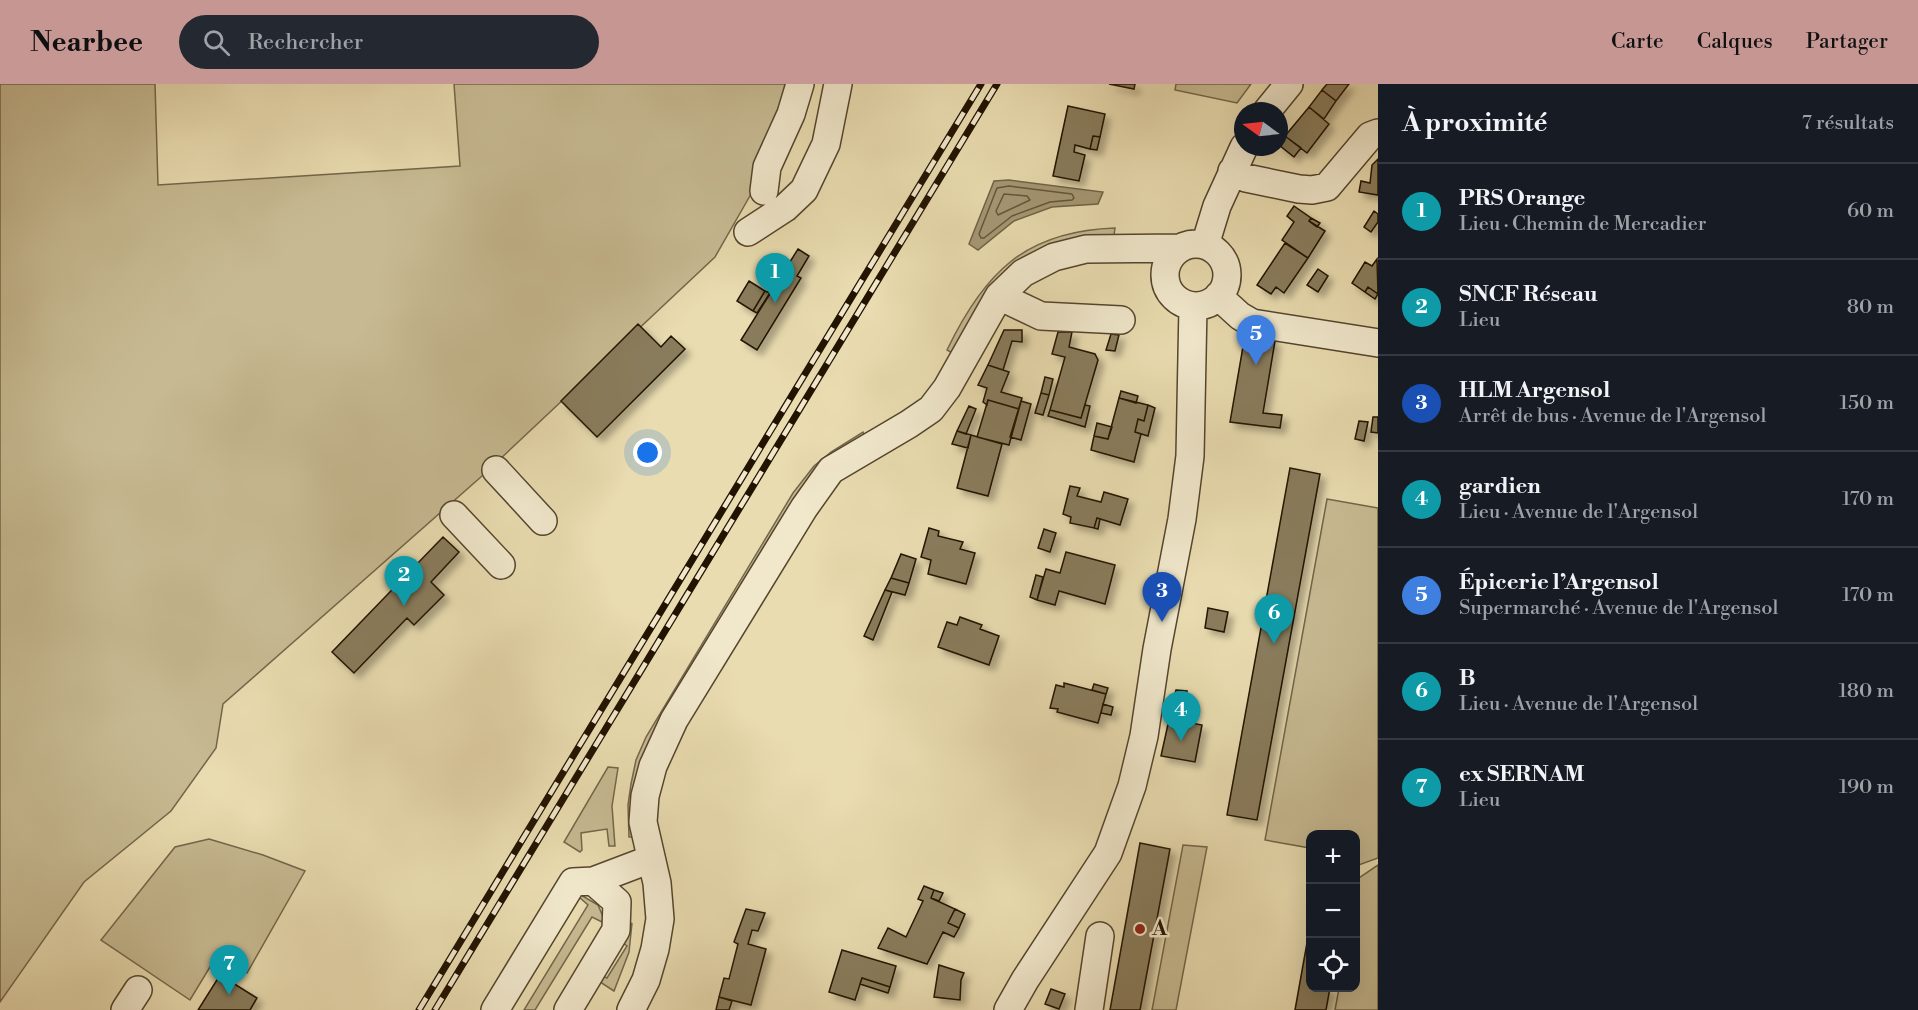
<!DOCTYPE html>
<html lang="fr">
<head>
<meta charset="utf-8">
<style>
  body { margin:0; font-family:"Libre Bodoni",serif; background:#242831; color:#f1f3f6 }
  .controls { position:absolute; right:18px; bottom:18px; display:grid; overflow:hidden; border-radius:12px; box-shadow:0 6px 24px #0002 }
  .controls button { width:54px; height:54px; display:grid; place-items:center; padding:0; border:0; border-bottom:2px solid #363941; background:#171b24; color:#f1f3f6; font:30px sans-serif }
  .compass { position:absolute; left:1234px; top:18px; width:54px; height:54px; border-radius:50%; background:#171b24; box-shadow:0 6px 24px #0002; rotate:285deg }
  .you { position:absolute; left:648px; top:369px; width:21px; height:21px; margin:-15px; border:4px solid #fff; border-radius:50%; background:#1a73e8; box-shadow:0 0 0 9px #1a73e833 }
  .badge { display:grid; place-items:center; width:39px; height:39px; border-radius:50%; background:#c59692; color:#fff; font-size:20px; font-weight:700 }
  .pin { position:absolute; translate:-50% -50px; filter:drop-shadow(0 2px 3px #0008) }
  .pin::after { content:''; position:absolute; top:32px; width:21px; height:18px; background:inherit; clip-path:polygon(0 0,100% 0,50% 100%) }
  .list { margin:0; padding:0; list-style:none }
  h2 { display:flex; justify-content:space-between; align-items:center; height:78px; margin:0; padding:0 24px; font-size:26px }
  h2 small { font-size:20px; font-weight:400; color:#9ea1a6 }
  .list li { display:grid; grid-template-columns:39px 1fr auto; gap:18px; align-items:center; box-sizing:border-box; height:96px; padding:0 24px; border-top:2px solid #363941 }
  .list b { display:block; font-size:22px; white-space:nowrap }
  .list p { margin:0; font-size:20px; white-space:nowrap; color:#9ea1a6 }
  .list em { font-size:20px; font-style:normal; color:#9ea1a6 }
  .icon { flex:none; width:33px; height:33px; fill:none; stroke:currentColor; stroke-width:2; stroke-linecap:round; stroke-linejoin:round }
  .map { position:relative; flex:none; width:1378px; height:926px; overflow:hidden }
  header { display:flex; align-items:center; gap:36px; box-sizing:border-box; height:84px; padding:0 30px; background:#c59692; color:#111 }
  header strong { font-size:28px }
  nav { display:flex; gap:33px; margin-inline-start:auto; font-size:21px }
  .search { width:420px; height:54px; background:#242831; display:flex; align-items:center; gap:15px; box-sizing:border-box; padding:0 21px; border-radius:33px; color:#9ea1a6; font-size:22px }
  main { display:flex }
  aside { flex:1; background:#171b24 }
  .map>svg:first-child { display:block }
</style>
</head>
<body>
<header>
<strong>Nearbee</strong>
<div class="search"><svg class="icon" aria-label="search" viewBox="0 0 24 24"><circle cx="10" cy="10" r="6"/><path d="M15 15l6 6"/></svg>Rechercher</div>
<nav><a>Carte</a><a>Calques</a><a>Partager</a></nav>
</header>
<main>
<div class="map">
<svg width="1378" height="926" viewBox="0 0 1378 926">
  <defs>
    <filter id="shadow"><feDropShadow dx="5.5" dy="5.5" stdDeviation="3" flood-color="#0004"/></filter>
  </defs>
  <rect width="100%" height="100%" fill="#e9dcb0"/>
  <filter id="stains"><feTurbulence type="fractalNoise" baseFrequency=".00333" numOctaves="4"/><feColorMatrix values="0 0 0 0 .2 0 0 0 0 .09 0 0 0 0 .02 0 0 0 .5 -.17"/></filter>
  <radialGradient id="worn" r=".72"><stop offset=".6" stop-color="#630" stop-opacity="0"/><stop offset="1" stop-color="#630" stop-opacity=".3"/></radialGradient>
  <!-- green -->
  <path fill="#c7ba92" stroke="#74664a" stroke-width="1.5" d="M0 0H155L158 101 460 82 454 0H789L751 110 715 173 482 392 223 620 216 664 171 727 84 798 0 918Z
    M1176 0H1251L1237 19 1175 6Z
    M1115 144 1114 151 1081 153 990 204 978 221 952 269 947 266C984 189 1025 147 1115 144Z
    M863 348 866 355 668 626 636 753H629L628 721 631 700 636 676 646 653 793 409 814 382 831 368Z
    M1327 415 1378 424V774L1356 782V750H1310V764L1265 756Z
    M608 683 618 684 612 722 615 762H609L607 745 581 749 582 766 580 768 564 758Z
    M209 755 263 771 305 787 247 889 216 873 190 916 101 856 175 763Z
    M1183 761 1207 763 1176 926H1152Z
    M1378 781V926H1335L1339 904H1356V813L1359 794Z
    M581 811 598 821 604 835 602 838 592 833 535 926H524L588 821 579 813Z
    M632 839 629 868 614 907 597 896 600 891 607 894 627 862 620 857Z"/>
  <!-- water -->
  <path fill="#a59874" stroke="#716346" stroke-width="1.5" d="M1009 96 1103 108 1098 120 1052 123 1014 137 978 166 969 160 994 97Z"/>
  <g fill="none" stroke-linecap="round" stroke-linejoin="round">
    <!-- shore -->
    <path stroke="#64563a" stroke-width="1.5" d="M1009 102 1072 110 1074 114 1072 116 1050 118 1012 132 984 154H981L979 150 997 104Z
      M1004 110 1027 112 1030 116 998 131 996 127Z"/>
  </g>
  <!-- building -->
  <path fill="#897c5c" stroke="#221301" stroke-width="1.5" filter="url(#shadow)" d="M1109 0H1135L1134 5Z
    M1327 0H1349L1336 17 1322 6Z
    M1322 6 1336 17 1324 35 1309 23Z
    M1068 22 1105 30 1100 53 1093 52 1090 65 1075 61 1074 68 1085 71 1079 97 1053 92Z
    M1309 23 1329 40 1307 69 1285 52Z
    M1093 52 1100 53 1097 66 1090 65Z
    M1285 52 1301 64 1294 73 1279 61Z
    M1378 75V111L1359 108 1361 97 1370 99 1372 81Z
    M1294 122 1311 134 1309 137 1325 147 1308 174 1282 156 1294 138 1287 132Z
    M1374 127 1378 130V138L1371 148 1364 143Z
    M1311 134 1320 139 1317 143 1309 137Z
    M1285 159 1308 174 1284 209 1276 203 1271 210 1257 201Z
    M798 165 809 172 797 192 801 194 757 266 741 256Z
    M1377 175 1378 210 1368 203 1365 208 1352 199 1365 178 1372 182Z
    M1318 185 1328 192 1318 208 1307 201Z
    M749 197 765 207 753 227 737 217Z
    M1368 203 1378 210 1375 215 1365 208Z
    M765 207 770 209 757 229 753 227Z
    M638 240 661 263 671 252 685 265 597 353 561 317Z
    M1004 246H1022V258L1012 257 1003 286 988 281Z
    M1058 248H1072L1069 263 1095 270 1098 276 1081 334 1050 326 1065 273 1052 270Z
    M1111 250 1119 251 1115 267 1106 266Z
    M1245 251 1275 257 1263 329 1282 331 1280 344 1230 338Z
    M988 281 1009 288 1001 308 1022 314 1019 325 988 316 987 321 983 318 987 304 978 301Z
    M1045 293 1053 295 1049 311 1041 309Z
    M1121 307 1138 312 1136 319 1119 314Z
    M1041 309 1049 311 1043 331 1035 329Z
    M1119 314 1148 321 1144 337 1138 335 1135 348 1141 350 1134 378 1091 366 1094 352 1108 355Z
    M988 316 1019 325 1009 361 977 353Z
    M1021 317 1031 320 1021 356 1010 353Z
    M1085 321 1090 322 1085 343 1048 332 1050 326 1081 334Z
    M1148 321 1155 324 1148 352 1135 348 1138 335 1144 337Z
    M969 322 976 325 966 350 957 347Z
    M1373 333H1378V349L1371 348Z
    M1359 337 1368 338 1364 357 1355 355Z
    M1097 339 1112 343 1108 355 1094 352Z
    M957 347 971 351 968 364 952 360Z
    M971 351 1002 360 988 412 957 404Z
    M1290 384 1320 390 1257 736 1227 731Z
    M1070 402 1080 404 1077 412 1101 418 1104 408 1128 415 1120 441 1097 434 1094 444 1070 439 1071 433 1063 430Z
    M1097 434 1100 435 1098 445 1094 444Z
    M929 444 939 447 938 452 963 458 960 465 975 469 966 500 928 490 931 476 921 473Z
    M1044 445 1056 449 1050 468 1038 464Z
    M443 453 459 468 431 498 444 511 414 541 407 534 354 589 332 568Z
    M1066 468 1115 481 1105 520 1059 507 1055 521 1037 516 1046 485 1060 489Z
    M901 470 916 475 909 499 891 494Z
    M1036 491 1043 493 1037 516 1030 513Z
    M891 494 909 499 905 511 885 506Z
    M885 506 892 508 873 556 864 552Z
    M1208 524 1228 528 1224 548 1205 544Z
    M960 533 982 541 980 545 999 552 989 581 938 563 947 538 957 541Z
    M1064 599 1106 610 1098 639 1057 628 1058 625 1050 624 1056 601 1064 603Z
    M1094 600 1108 604 1106 610 1092 606Z
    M1176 606 1187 607 1186 616 1174 613Z
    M1174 613 1190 617 1186 638 1202 641 1195 678 1161 672Z
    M1103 620 1113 623 1111 631 1101 629Z
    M1140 759 1170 765 1140 926H1110Z
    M924 802 934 806 931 814 955 825 948 839 959 844 954 853 943 848 927 880 878 864 888 844 906 853 923 817 918 815Z
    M934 806 943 809 939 817 931 814Z
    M746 825 765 829 758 847 752 846 748 860 766 865 751 921 719 913 724 894 729 895 738 860 734 858Z
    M955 825 965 830 959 844 948 839Z
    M1310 842V904H1330L1326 926H1295Z
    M842 866 896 882 890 903 862 894 855 916 829 908Z
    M939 881 964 889 961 896 960 916 934 913Z
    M220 891 257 914 250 926H198Z
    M862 894 890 903 888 909 860 900Z
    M1051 905 1065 910 1059 925 1045 920Z
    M719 913 732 917 729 926H716Z"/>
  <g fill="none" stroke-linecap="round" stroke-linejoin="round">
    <!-- minor casing -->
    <g stroke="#54452d" stroke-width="30">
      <path id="minor" d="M1267 27 1289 0
        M1232 87 1246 94 1299 105 1312 106 1327 103 1370 52 1378 49
        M764 107 767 83 791 30 800 0
        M748 148 785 124 804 106 826 60 838 0
        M1165 191a31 31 0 1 1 62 0a31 31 0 1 1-62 0Z
        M1205 161 1217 122 1244 63
        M999 212 1041 232 1121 236
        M1218 212 1240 232 1252 239 1378 259
        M496 386 543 437
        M454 431 501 481
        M125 926 138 906
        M495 926 573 798 593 797 651 775
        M568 926 616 846 617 818 593 797
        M631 926 646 896 655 865 660 835 657 799 643 738 645 712 653 682 674 636 804 424 831 386 909 340 931 325 947 304 999 212 1023 189 1054 173 1086 165 1181 164
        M1008 926 1025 896 1108 769 1132 702 1144 652 1157 565 1182 435 1190 372 1193 222
        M1089 926 1100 852"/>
    </g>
    <!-- minor -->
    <use href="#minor" stroke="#f1e8cc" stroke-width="27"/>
    <!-- rail casing -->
    <g stroke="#221301" stroke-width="7">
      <path id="rail" d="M419 926 981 0
        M435 926 997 0"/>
    </g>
    <!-- rail -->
    <use href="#rail" stroke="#f1e8cc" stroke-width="4.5" stroke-dasharray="14" stroke-linecap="butt"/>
  </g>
  <!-- markers -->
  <circle fill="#8f2418" stroke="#f1e8cc" stroke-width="2" cx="1140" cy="845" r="6"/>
  <g text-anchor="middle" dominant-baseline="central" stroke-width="5" stroke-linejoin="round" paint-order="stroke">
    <!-- poi labels -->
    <g font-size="21" font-weight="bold" fill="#221301" stroke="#f1e8cc" text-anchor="start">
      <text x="1152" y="845">A</text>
    </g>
  </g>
  <rect width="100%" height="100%" filter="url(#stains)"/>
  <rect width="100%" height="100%" fill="url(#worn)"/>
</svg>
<div class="controls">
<button>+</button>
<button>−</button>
<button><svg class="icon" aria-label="locate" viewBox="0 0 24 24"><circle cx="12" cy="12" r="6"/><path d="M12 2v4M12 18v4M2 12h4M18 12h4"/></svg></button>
</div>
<svg class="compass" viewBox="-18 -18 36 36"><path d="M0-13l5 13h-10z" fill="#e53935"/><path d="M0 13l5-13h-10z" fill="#9ea1a6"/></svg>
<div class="you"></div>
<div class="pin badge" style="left:775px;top:219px;background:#0f9aa8">1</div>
<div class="pin badge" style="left:404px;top:522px;background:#0f9aa8">2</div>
<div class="pin badge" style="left:1162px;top:538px;background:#1a4fb4">3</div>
<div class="pin badge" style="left:1181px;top:657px;background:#0f9aa8">4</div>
<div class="pin badge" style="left:1256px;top:281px;background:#3f7fe0">5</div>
<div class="pin badge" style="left:1274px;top:560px;background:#0f9aa8">6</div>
<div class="pin badge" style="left:229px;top:911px;background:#0f9aa8">7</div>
</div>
<aside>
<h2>À proximité<small>7 résultats</small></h2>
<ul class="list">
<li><span class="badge" style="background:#0f9aa8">1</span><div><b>PRS Orange</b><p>Lieu · Chemin de Mercadier</p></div><em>60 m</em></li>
<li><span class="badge" style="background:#0f9aa8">2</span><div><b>SNCF Réseau</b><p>Lieu</p></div><em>80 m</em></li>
<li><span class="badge" style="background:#1a4fb4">3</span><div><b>HLM Argensol</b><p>Arrêt de bus · Avenue de l'Argensol</p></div><em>150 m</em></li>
<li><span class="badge" style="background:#0f9aa8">4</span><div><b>gardien</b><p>Lieu · Avenue de l'Argensol</p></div><em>170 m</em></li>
<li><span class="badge" style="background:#3f7fe0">5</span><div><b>Épicerie l’Argensol</b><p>Supermarché · Avenue de l'Argensol</p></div><em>170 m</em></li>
<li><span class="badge" style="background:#0f9aa8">6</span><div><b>B</b><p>Lieu · Avenue de l'Argensol</p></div><em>180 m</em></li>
<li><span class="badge" style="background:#0f9aa8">7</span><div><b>ex SERNAM</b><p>Lieu</p></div><em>190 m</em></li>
</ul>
</aside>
</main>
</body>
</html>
